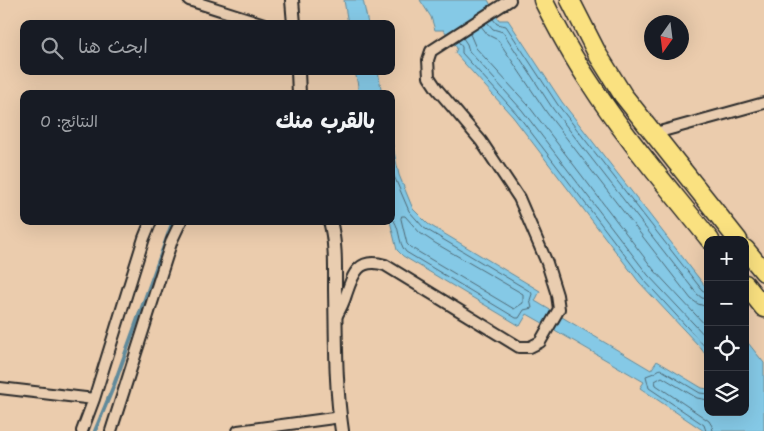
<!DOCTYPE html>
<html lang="ar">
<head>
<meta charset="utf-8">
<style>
  body { margin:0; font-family:"Shantell Sans","Playpen Sans Arabic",sans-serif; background:#20242c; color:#f1f3f6; direction:rtl }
  .controls { position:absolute; right:15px; bottom:15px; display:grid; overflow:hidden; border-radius:10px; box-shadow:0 5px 20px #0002 }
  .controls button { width:45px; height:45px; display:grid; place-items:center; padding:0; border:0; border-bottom:1px solid #363941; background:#171b24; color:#f1f3f6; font:25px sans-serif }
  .compass { position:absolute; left:644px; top:15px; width:45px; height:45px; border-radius:50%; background:#171b24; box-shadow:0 5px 20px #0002; rotate:194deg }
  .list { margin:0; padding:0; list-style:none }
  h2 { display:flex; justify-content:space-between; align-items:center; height:65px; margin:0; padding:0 20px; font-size:21px }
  h2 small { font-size:16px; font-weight:400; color:#9ea1a6 }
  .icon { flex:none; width:28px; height:28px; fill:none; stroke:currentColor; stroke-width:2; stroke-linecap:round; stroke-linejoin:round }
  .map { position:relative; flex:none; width:764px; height:431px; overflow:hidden; direction:ltr }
  .search { position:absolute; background:#171b24; box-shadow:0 5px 20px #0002; left:20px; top:20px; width:375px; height:55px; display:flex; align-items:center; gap:12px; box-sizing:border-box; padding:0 18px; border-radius:10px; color:#9ea1a6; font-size:19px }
  .panel { position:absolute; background:#171b24; box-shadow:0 5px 20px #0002; left:20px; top:90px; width:375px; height:135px; border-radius:10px; direction:rtl }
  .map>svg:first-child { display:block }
</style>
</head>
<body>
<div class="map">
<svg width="764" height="431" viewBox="0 0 764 431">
  <rect width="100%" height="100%" fill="#ebccad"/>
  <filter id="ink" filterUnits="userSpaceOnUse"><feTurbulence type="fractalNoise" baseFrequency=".02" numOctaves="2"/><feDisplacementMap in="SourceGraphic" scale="10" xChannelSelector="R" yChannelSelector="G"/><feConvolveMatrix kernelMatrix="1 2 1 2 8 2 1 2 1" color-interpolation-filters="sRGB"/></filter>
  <g filter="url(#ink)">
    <!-- water -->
    <path fill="#85c9e6" stroke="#618a9b" d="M344 0H363L368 24H348Z
      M420 0H488L499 20H508L562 102 708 290V358L699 346 639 282 513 117 455 53 457 48 444 30H435L431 17Z
      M355 71H378L382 94H357L358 86Z
      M391 137 399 175 413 209 428 224 540 291 535 301 651 370 657 361 702 388 708 389V412H745V339L764 363V431H704L640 388 644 382 541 322 527 314 520 326 403 256 397 250 390 221H391Z"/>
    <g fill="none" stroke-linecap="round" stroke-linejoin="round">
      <!-- shore -->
      <path stroke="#4f6a76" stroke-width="1" d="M493 19 497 24 506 26 558 105 702 290 708 293
        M487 22 493 29 503 32 553 109 697 294 702 298 708 299
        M481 26 488 35 498 40 547 113 691 299 698 304 708 307
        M470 34 476 48 528 105 654 270 708 328
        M463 38 467 44 469 51 522 110 648 275 708 339
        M458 41 462 47V53L517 114 643 279 708 350
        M391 162 394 176 409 211 424 228 531 292 532 294 530 300 532 308 524 310 519 318H516L406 252C397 242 401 226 391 217
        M402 216H405L420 233 435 243 523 294V303L514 309 410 247 407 244 401 219Z
        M708 400 697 398 662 377 655 381 656 385 709 421 712 426 713 431
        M706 431 704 425 649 388 646 376 654 373 660 369 700 393 708 394"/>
      <!-- stream -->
      <path stroke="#618a9b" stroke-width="4" d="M95 431 114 385 173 221"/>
      <!-- minor casing -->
      <g stroke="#2b2b2b" stroke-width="14">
        <path id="minor" d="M189 0 264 24
          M652 134 764 103
          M336 317C340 310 344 302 346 295 353 274 358 257 385 265L519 347H530L540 342 559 309 557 295 547 263 519 198 481 141 437 89 429 77 428 60 431 51 510 0
          M0 388 94 399
          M82 431 94 399 144 238 151 221
          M111 431 172 240 181 221
          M238 431 341 417"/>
      </g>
      <!-- tertiary casing -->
      <g stroke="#2b2b2b" stroke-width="16">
        <path id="tertiary" d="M292 0 294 24
          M298 71 299 94
          M330 221C336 243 335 267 335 290 336 337 335 384 342 431"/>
      </g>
      <!-- trunk casing -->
      <g stroke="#2b2b2b" stroke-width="21">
        <path id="trunk" d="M543 0C557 28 572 56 590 83 625 138 669 188 710 240
          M570 0 598 55 623 95 738 240
          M745 249 764 272
          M745 284 764 308"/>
      </g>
      <!-- minor -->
      <use href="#minor" stroke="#e9cdb0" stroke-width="10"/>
      <!-- tertiary -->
      <use href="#tertiary" stroke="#e9cdb0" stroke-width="12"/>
      <!-- trunk -->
      <use href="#trunk" stroke="#fae180" stroke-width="18"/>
    </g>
  </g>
</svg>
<div class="controls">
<button>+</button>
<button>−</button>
<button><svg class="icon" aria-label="locate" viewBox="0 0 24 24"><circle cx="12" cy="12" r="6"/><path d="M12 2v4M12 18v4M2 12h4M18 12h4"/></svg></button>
<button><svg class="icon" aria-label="layers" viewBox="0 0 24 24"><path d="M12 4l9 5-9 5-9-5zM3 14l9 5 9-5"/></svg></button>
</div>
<svg class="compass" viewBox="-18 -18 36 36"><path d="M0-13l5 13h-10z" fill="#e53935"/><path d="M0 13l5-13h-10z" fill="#9ea1a6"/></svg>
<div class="search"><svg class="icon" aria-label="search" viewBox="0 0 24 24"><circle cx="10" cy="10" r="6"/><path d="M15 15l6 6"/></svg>ابحث هنا</div>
<section class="panel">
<h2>بالقرب منك<small>النتائج: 0</small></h2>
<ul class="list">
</ul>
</section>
</div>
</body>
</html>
